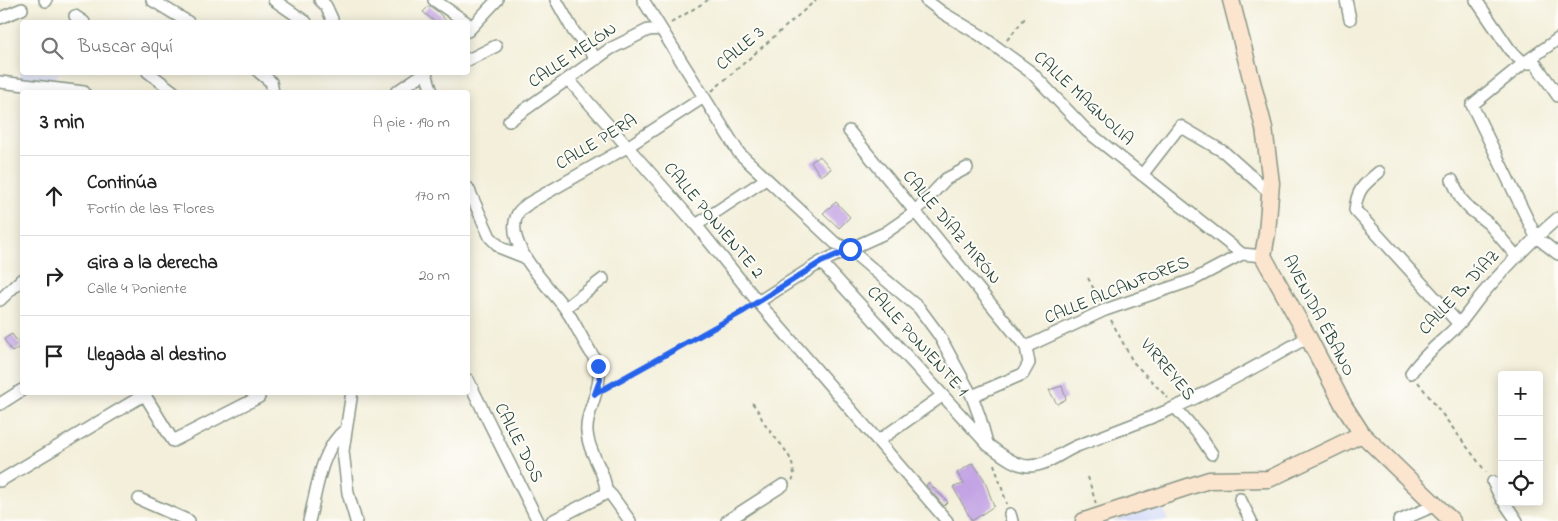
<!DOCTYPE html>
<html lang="es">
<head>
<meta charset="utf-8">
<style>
  body { margin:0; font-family:"Indie Flower",sans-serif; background:#f2f2f2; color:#222 }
  .controls { position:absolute; right:15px; bottom:15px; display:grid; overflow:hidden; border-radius:5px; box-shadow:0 2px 12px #0003 }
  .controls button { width:45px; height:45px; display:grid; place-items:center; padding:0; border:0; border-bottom:1px solid #e0e0e0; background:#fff; color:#222; font:25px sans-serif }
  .stop { position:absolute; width:15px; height:15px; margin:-11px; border:4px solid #2563eb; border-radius:50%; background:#fff }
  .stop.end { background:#2563eb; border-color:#fff; box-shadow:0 1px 5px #0008 }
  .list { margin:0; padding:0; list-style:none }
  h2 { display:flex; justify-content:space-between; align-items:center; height:65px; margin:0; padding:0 20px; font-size:21px }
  h2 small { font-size:16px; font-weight:400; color:#767676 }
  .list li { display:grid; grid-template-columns:32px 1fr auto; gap:15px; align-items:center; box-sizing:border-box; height:80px; padding:0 20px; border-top:1px solid #e0e0e0 }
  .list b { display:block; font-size:19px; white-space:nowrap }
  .list p { margin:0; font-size:16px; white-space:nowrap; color:#767676 }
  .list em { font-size:16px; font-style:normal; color:#767676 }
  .icon { flex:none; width:28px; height:28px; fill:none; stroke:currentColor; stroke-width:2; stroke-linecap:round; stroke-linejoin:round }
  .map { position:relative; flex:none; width:1558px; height:521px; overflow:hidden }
  .search { position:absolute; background:#fff; box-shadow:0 2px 12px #0003; left:20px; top:20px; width:450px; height:55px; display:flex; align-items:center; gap:12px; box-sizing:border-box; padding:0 18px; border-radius:5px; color:#767676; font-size:19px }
  .panel { position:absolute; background:#fff; box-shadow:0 2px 12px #0003; left:20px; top:90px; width:450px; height:305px; border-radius:5px }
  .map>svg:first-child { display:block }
</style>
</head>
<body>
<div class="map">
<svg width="1558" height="521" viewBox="0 0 1558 521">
  <rect width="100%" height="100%" fill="#fdfcf7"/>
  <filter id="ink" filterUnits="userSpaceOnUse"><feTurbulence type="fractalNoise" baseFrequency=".02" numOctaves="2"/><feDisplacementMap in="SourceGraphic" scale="10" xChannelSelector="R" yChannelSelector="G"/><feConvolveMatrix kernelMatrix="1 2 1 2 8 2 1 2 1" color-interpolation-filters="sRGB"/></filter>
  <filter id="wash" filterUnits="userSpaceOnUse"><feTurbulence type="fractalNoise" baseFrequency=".0096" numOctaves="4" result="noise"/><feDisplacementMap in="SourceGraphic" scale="20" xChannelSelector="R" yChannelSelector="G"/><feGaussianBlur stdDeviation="1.12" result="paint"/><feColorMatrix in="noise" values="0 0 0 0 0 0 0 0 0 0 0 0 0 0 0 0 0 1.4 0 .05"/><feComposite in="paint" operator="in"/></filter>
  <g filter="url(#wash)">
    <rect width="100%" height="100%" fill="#f3efda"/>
    <!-- built -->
    <path fill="#d3d9f9" d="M22 58V72L59 73 48 86 20 82Z
      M1161 505 1168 521H1113Z"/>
    <g id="blocks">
      <!-- building -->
      <path fill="#c3a3e4" d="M429 6 437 11 447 22H435L423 12Z
        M820 156 831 169 821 176 811 162Z
        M836 202 850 217 839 228 823 213Z
        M12 334 21 346 12 352 4 339Z
        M1062 386 1066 399 1057 404 1049 390Z
        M973 463 984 479 994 506 972 521 953 487 964 484 957 473Z
        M929 483 948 502 944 506 926 485Z"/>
    </g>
  </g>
  <g filter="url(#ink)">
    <use href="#blocks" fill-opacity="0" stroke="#899687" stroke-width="1"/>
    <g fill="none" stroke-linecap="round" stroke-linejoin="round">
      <!-- street casing -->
      <g stroke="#899687" stroke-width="14">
        <path id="street" d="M45 0 46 1
          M152 0 188 22
          M274 0 306 22
          M320 0 326 6 332 19 331 22
          M434 0 466 22
          M556 0 574 32 597 59
          M643 0 739 153 835 243 849 249 919 308 939 335 972 396 980 418 987 443
          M926 0 943 13 980 35 1032 73 1087 131 1242 254 1263 256
          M1346 0 1350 19
          M1476 0 1510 50 1524 63H1535L1558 96
          M75 16 84 22
          M0 18 22 9
          M468 31 497 0
          M1558 39 1524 63 1472 105 1536 237 1558 254
          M468 60 496 46
          M148 72 174 92
          M259 72 271 82 273 92
          M426 73 432 92
          M568 79 696 225 758 302 947 521
          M0 82 84 92
          M396 92 426 72
          M509 121 610 49 648 30 661 29
          M849 131 1026 347
          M1379 172C1363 185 1357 190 1355 210L1459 324
          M1142 175 1180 126 1224 152 1270 193
          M1452 180 1461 199 1470 209 1489 224 1517 257
          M468 188 490 237 501 248 524 257
          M696 225 766 179
          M821 262 988 445C999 452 1013 465 1028 466 1047 466 1060 453 1077 446 1108 434 1139 423 1169 410 1217 389 1263 363 1308 337
          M0 300 22 279
          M758 302 821 262 885 233 914 213 946 179 967 168
          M565 308 603 279
          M1026 347 1105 310 1193 280 1242 254
          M1411 373C1424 354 1443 341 1459 324 1468 314 1476 301 1485 291 1508 265 1532 240 1558 218
          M468 380 538 521
          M143 392 173 441 259 397
          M352 392 343 451 348 493 356 521
          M972 396 1023 374 1029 363 1026 347
          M0 404 22 390
          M1175 407 1200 436 1212 454
          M878 441 942 396
          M0 481 144 395
          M1493 482 1502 500
          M606 490C605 470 588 453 587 432 585 412 604 386 598 366 596 359 590 352 587 346 579 333 573 319 564 307 547 284 502 243 518 213 520 209 526 206 529 203L627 147 704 97
          M606 490 612 496 630 521
          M139 499 189 521
          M1240 499 1251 521
          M1504 502 1517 521
          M1010 514 1012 521
          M309 521C317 491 320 449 346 429
          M552 521 603 495 606 490
          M727 521 783 485
          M1399 521 1436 505"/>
      </g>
      <!-- secondary casing -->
      <g stroke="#899687" stroke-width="19">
        <path id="secondary" d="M1231 0 1264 128 1271 183 1267 233 1263 256 1308 337 1344 406 1362 434 1452 521
          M1084 521 1209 480 1269 479 1362 434"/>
      </g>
      <!-- path -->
      <path stroke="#899687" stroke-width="2" stroke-dasharray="4 4" stroke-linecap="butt" d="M671 23 708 0
        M1007 40 1025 18
        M712 91 816 0
        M1088 278 1100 301
        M1111 320 1133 362 1168 398
        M1418 382 1486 472
        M609 386 749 308
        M752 403C759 410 760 416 764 423 777 443 794 452 794 478L792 480
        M994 464 1007 504
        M1088 477 1096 504"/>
      <!-- street -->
      <use href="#street" stroke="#fff" stroke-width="11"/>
      <!-- secondary -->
      <use href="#secondary" stroke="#fce5cf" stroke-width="16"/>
    </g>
  </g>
  <g fill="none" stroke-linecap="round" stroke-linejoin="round" filter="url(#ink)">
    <!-- route -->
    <path stroke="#2563eb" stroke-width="6" d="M598 366 600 380 595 394 742 312 821 262 850 249"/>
  </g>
  <g text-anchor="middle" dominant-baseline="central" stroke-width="4" stroke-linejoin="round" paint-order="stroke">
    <!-- street labels -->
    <g font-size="18" fill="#1f3d34" stroke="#fdfcf7">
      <text transform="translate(741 49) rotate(-41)">CALLE 3</text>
      <text transform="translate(573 56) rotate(-34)">CALLE MELÓN</text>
      <text transform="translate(1083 99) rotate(43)">CALLE MAGNOLIA</text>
      <text transform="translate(597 143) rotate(-31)">CALLE PERA</text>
      <text transform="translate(713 221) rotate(50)">CALLE PONIENTE 2</text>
      <text transform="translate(951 228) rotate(50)">CALLE DÍAZ MIRÓN</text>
      <text transform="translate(1117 291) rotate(-22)">CALLE ALCANFORES</text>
      <text transform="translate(1460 293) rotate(-47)">CALLE B. DÍAZ</text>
      <text transform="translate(1318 316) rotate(62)">AVENIDA ÉBANO</text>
      <text transform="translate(917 342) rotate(48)">CALLE PONIENTE 1</text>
      <text transform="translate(1167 370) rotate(50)">VIRREYES</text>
      <text transform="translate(518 443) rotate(63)">CALLE DOS</text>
    </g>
  </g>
</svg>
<div class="controls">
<button>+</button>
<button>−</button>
<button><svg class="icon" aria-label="locate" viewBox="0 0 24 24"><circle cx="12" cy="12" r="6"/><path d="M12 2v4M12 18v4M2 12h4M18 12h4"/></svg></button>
</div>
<div class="stop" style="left:850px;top:249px"></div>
<div class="stop end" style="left:598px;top:366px"></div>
<div class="search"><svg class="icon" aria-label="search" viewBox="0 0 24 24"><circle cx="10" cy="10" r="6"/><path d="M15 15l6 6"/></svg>Buscar aquí</div>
<section class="panel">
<h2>3 min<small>A pie · 190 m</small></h2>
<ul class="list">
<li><svg class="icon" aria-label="ahead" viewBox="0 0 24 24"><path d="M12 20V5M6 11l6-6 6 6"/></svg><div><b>Continúa</b><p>Fortín de las Flores</p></div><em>170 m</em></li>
<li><svg class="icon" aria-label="right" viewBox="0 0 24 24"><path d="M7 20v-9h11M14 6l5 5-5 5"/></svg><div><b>Gira a la derecha</b><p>Calle 4 Poniente</p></div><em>20 m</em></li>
<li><svg class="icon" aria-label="arrive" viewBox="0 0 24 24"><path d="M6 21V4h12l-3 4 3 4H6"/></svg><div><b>Llegada al destino</b></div></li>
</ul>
</section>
</div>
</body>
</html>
